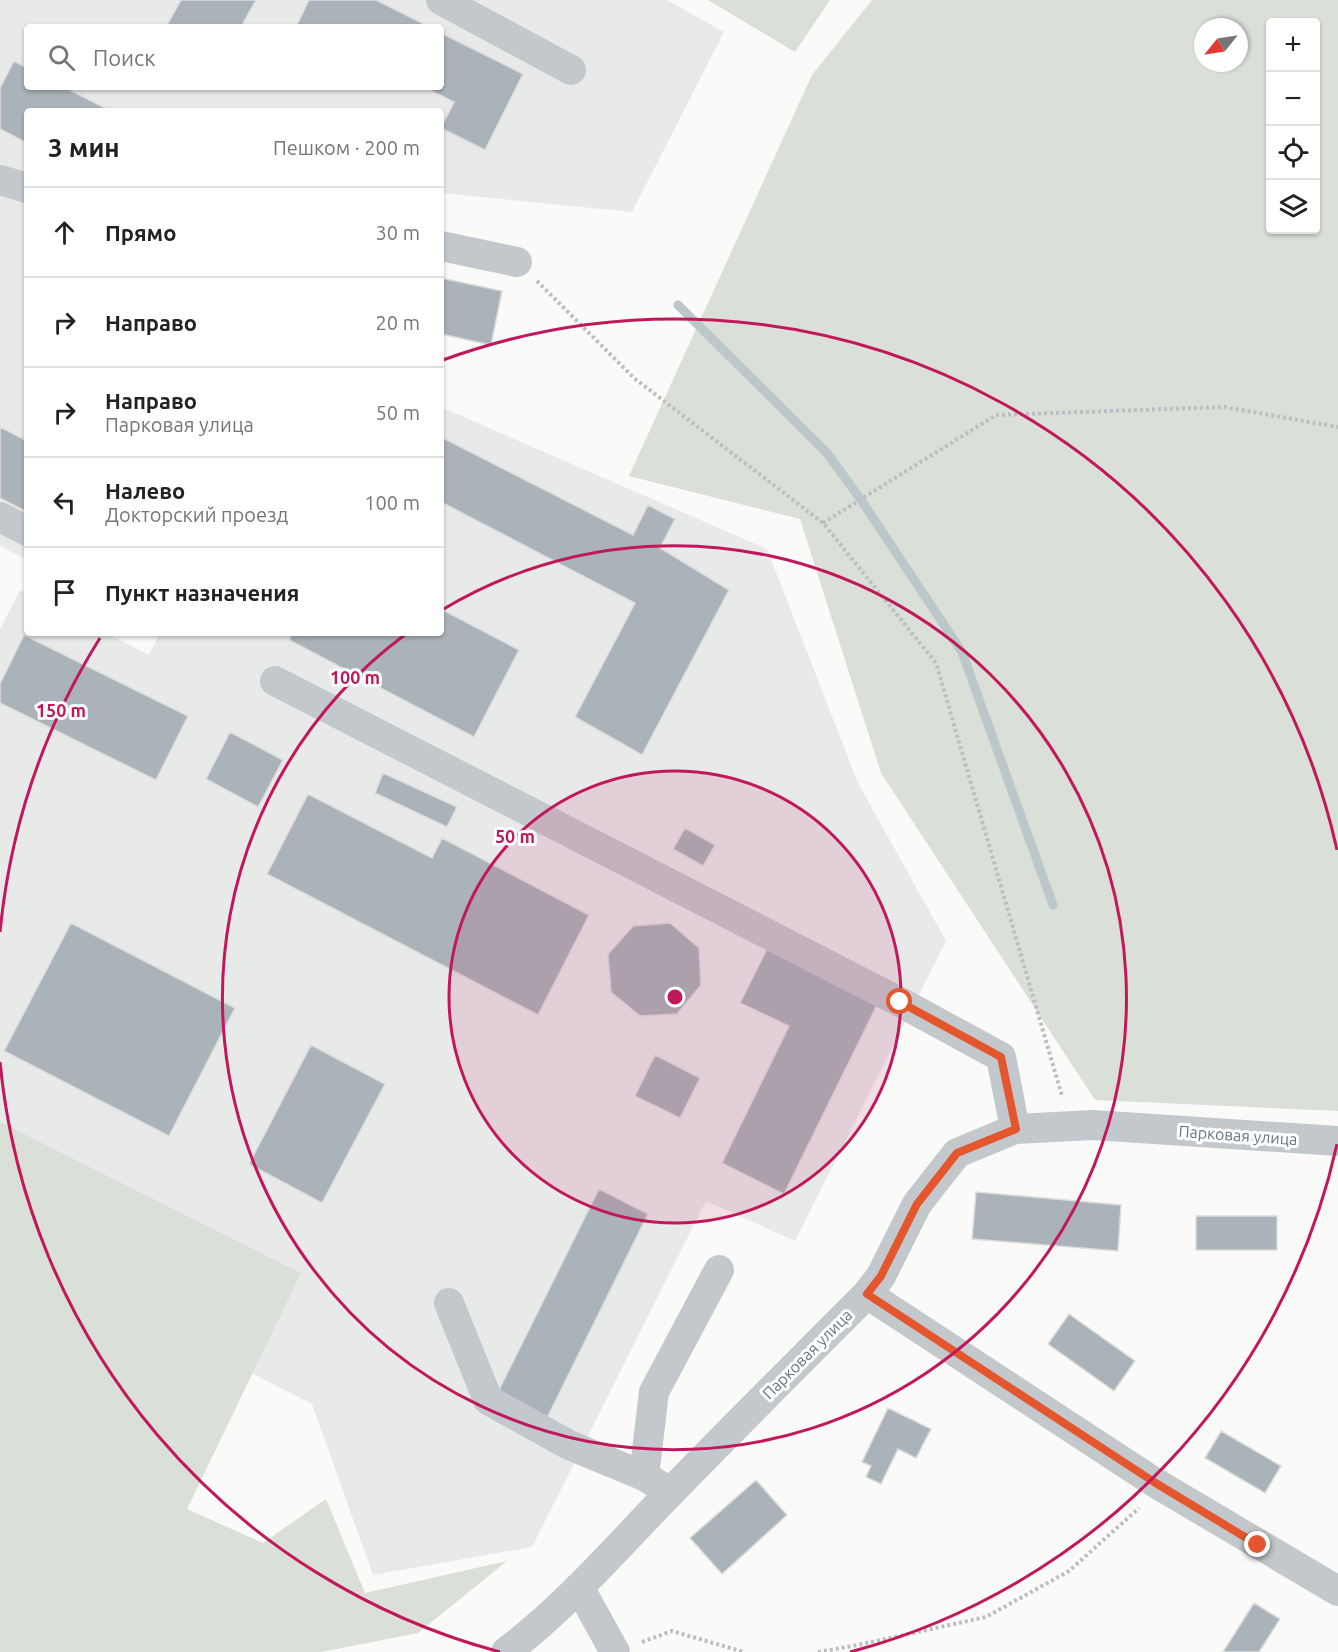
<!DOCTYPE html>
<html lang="ru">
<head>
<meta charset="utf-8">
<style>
  body { margin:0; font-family:Ubuntu,sans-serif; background:#f6f6f6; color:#222 }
  .controls { position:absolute; right:18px; top:18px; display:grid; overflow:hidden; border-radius:6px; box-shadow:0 2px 4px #0004 }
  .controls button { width:54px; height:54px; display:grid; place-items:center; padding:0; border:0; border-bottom:2px solid #e0e0e0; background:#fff; color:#222; font:30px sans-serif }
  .compass { position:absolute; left:1194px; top:18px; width:54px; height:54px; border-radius:50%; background:#fff; box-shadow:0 2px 4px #0004; rotate:240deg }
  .stop { position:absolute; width:18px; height:18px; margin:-14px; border:4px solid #e4572e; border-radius:50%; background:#fff }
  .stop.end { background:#e4572e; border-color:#fff; box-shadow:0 2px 6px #0008 }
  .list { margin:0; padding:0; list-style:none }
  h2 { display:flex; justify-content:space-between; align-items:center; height:78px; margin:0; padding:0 24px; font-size:26px }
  h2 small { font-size:20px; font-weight:400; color:#767676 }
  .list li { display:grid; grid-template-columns:39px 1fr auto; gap:18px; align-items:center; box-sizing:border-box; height:90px; padding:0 24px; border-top:2px solid #e0e0e0 }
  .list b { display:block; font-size:22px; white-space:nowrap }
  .list p { margin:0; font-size:20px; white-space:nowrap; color:#767676 }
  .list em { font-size:20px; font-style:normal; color:#767676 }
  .icon { flex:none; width:33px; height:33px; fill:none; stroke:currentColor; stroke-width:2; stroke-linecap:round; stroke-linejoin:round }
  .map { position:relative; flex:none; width:1338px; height:1652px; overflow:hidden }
  .search { position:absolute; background:#fff; box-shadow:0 2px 4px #0004; left:24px; top:24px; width:420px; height:66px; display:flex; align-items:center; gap:15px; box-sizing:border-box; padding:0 21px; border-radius:6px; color:#767676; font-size:22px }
  .panel { position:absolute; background:#fff; box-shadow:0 2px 4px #0004; left:24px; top:108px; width:420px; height:528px; border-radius:6px }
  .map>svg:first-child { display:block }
</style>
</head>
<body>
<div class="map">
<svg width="1338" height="1652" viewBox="0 0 1338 1652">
  <rect width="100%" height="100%" fill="#fafaf8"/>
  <!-- built -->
  <path fill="#e8e9e9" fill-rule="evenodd" d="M0 0H667L724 32 632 212 441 193V111H27V560L0 546ZM27 27H441V87H27Z
    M441 407 767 549 858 783 946 941 795 1241 706 1201 532 1547 373 1575 312 1404 218 1356 0 1469V629L20 590 27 593V633H106L149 655 160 633H441Z"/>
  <!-- green -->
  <path fill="#dadfd7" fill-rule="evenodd" d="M708 0H830L795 52Z
    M872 0H1338V1111L1095 1100 881 773 800 519 629 476 812 75ZM1270 22H1316V230H1270ZM1203 27H1239V63H1203Z
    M0 1122 301 1273 187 1509 263 1543 326 1499 365 1593 507 1561 418 1633 321 1652H0Z"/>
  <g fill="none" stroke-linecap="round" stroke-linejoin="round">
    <!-- stream -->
    <path stroke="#bbc7cb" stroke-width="9" d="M678 305 827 453 861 500 962 652 1053 905"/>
  </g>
  <!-- building -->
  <path fill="#aab3b9" stroke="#dcdcda" stroke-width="1.5" d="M181 0H256L241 27H166Z
    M309 0H376L430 27H296Z
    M441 33 523 74 485 150 441 128 454 102 424 87H441Z
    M14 61 27 68V87H64L111 111H27V143L0 129V88Z
    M441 278 502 291 491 345 441 334Z
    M0 427 27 441V512L0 498Z
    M441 437 633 535 648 505 675 519 660 548 729 590 642 755 575 717 635 603 441 502Z
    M441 609 519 650 474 737 289 640 293 633H441Z
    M24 635 188 716 156 780 0 703V684Z
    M230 732 283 760 258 807 206 779Z
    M383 773 457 807 447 827 375 793Z
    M308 794 432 858 442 838 589 915 538 1015 267 874Z
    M685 828 715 845 703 866 673 849Z
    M71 923 235 1008 169 1136 4 1051Z
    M670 923 699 948 701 985 677 1014 640 1016 611 992 608 954 633 926Z
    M767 949 878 1003 784 1194 722 1163 789 1026 740 1003Z
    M311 1045 385 1084 322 1203 249 1164Z
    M655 1055 700 1078 680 1118 635 1096Z
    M599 1189 648 1214 545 1422 495 1398Z
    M976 1192 1121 1205 1118 1251 972 1239Z
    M1196 1216H1277V1250H1196Z
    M1069 1314 1135 1361 1114 1391 1048 1344Z
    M888 1408 931 1429 916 1458 898 1449 881 1484 866 1477 871 1466 862 1462Z
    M1221 1431 1281 1466 1265 1493 1205 1458Z
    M756 1480 787 1515 722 1574 690 1538Z
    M1254 1603 1280 1619 1259 1652H1223Z"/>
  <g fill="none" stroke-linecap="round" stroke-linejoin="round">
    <!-- path -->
    <path stroke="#bbbfc2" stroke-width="4" stroke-dasharray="3 3" stroke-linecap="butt" d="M537 281 634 378 823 523 936 663 1062 1096
      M823 523 996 415 1225 407 1338 427
      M642 1642 672 1631 744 1652
      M818 1652 858 1645 986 1617 1069 1571 1139 1508"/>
    <!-- minor -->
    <path stroke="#c3c8cc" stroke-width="30" d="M441 0 571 70
      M0 180 27 188
      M441 246 517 262
      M0 517 27 531
      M275 681 900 1002 1001 1057 1015 1129
      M867 1294 1154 1482 1338 1591
      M449 1303 488 1400 569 1445 644 1476
      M659 1485 644 1476 654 1392 719 1270
      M579 1587 615 1652
      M506 1652C563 1609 612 1553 662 1501 730 1431 798 1363 867 1294L881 1276 917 1204 957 1153 1015 1129 1093 1125 1338 1141"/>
  </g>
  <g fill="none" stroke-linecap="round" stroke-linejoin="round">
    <!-- route -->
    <path stroke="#e4572e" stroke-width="8" d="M900 1002 1001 1057 1016 1129 957 1153 917 1204 881 1276 867 1294 1154 1482 1258 1545"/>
  </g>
  <!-- distance rings -->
  <circle cx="675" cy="997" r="226" fill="#c2185b" fill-opacity=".12"/>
  <g fill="none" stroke="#c2185b" stroke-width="3">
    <circle cx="675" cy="997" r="226"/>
    <path d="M442 610A452 452 0 1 1 406 634"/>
    <path d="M1337 1144A678 678 0 0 1 850 1652M500 1652A678 678 0 0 1 0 1062M0 932A678 678 0 0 1 100 638M443 360A678 678 0 0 1 1337 850"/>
  </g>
  <g text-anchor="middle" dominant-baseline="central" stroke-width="6" stroke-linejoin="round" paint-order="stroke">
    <!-- street labels -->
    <g font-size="16" fill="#657683" stroke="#fff">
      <text transform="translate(1238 1135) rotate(4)">Парковая улица</text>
      <text transform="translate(807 1354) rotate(-45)">Парковая улица</text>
    </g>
  </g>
  <circle cx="675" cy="997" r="9" fill="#c2185b" stroke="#fff" stroke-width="3"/>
  <g font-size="18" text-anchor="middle" font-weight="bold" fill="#c2185b" stroke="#fff" stroke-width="6" stroke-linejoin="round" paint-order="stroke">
    <text x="355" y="684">100 m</text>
    <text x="61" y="717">150 m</text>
    <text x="515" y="843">50 m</text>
  </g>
</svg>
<div class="controls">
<button>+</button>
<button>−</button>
<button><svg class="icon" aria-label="locate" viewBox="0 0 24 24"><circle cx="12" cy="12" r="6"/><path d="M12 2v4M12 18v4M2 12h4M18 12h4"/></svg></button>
<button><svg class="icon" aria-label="layers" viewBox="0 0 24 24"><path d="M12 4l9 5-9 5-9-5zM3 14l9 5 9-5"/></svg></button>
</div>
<svg class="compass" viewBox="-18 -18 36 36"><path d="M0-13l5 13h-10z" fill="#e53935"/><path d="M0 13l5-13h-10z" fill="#767676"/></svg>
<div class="stop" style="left:900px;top:1002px"></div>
<div class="stop end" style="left:1258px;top:1545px"></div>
<div class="search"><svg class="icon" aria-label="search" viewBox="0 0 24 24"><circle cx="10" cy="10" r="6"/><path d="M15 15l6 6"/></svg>Поиск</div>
<section class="panel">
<h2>3 мин<small>Пешком · 200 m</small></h2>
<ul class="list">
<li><svg class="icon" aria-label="ahead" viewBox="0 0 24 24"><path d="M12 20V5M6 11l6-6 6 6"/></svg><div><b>Прямо</b></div><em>30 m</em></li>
<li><svg class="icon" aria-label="right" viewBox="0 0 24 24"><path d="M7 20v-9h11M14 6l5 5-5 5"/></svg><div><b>Направо</b></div><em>20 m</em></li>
<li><svg class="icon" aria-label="right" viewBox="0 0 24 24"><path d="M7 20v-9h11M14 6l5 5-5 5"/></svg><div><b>Направо</b><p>Парковая улица</p></div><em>50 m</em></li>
<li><svg class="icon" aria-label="left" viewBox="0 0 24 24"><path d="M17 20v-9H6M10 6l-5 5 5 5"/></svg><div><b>Налево</b><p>Докторский проезд</p></div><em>100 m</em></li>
<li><svg class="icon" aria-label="arrive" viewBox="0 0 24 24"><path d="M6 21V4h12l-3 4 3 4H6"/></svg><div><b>Пункт назначения</b></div></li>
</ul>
</section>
</div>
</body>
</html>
